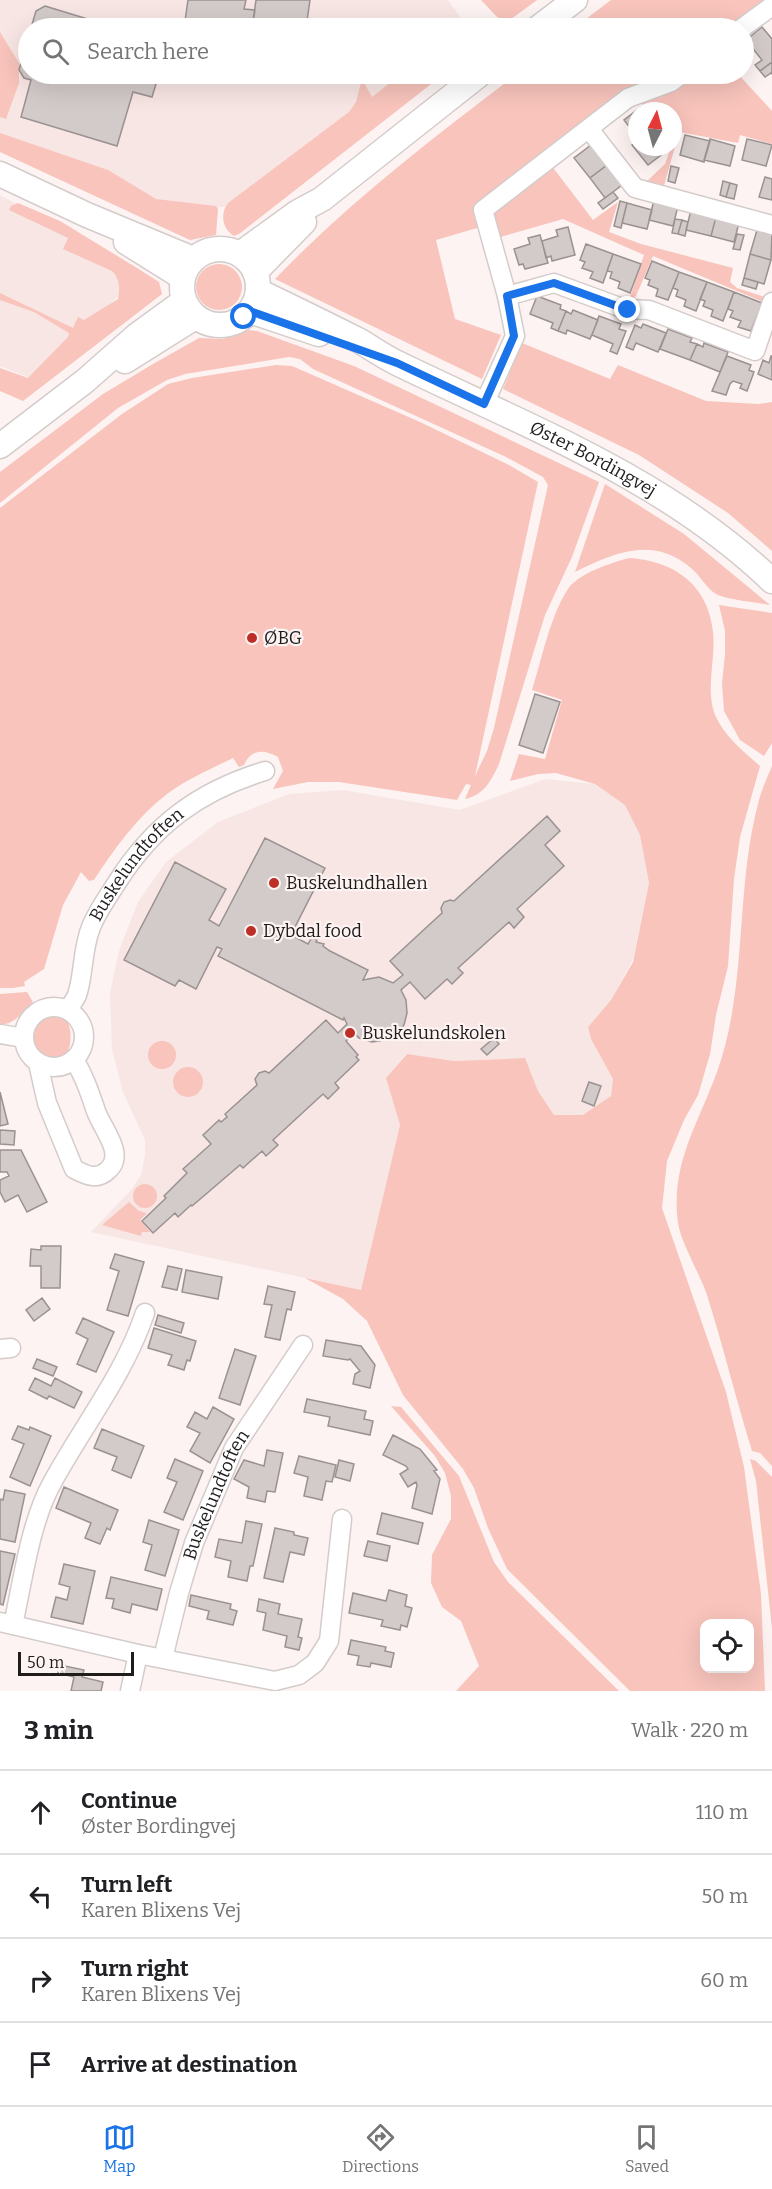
<!DOCTYPE html>
<html lang="en">
<head>
<meta charset="utf-8">
<style>
  body { margin:0; font-family:Bitter,serif; background:#f6f6f6; color:#202124 }
  .controls { position:absolute; right:18px; bottom:18px; display:grid; overflow:hidden; border-radius:12px; box-shadow:0 6px 24px #0002 }
  .controls button { width:54px; height:54px; display:grid; place-items:center; padding:0; border:0; border-bottom:2px solid #e0e0e0; background:#fff; color:#202124; font:30px sans-serif }
  .compass { position:absolute; left:628px; top:102px; width:54px; height:54px; border-radius:50%; background:#fff; box-shadow:0 6px 24px #0002; rotate:6deg }
  .scale { position:absolute; left:18px; bottom:15px; width:116px; box-sizing:border-box; padding-left:6px; border:3px solid #1f1c1c; border-top:0; font-size:16px; line-height:21px; white-space:nowrap; color:#1f1c1c; -webkit-text-stroke:4px #fcf3f2; paint-order:stroke }
  .stop { position:absolute; width:18px; height:18px; margin:-14px; border:4px solid #1a73e8; border-radius:50%; background:#fff }
  .stop.end { background:#1a73e8; border-color:#fff; box-shadow:0 2px 6px #0008 }
  .list { margin:0; padding:0; list-style:none }
  h2 { display:flex; justify-content:space-between; align-items:center; height:78px; margin:0; padding:0 24px; font-size:26px }
  h2 small { font-size:20px; font-weight:400; color:#757577 }
  .list li { display:grid; grid-template-columns:39px 1fr auto; gap:18px; align-items:center; box-sizing:border-box; height:84px; padding:0 24px; border-top:2px solid #e0e0e0 }
  .list b { display:block; font-size:22px; white-space:nowrap }
  .list p { margin:0; font-size:20px; white-space:nowrap; color:#757577 }
  .list em { font-size:20px; font-style:normal; color:#757577 }
  .icon { flex:none; width:33px; height:33px; fill:none; stroke:currentColor; stroke-width:2; stroke-linecap:round; stroke-linejoin:round }
  .map { position:relative; flex:none; width:772px; height:1691px; overflow:hidden }
  .search { position:absolute; background:#fff; box-shadow:0 6px 24px #0002; left:18px; right:18px; top:18px; height:66px; display:flex; align-items:center; gap:15px; box-sizing:border-box; padding:0 21px; border-radius:33px; color:#757577; font-size:22px }
  .sheet { height:414px; background:#fff }
  nav { display:flex; justify-content:space-around; align-items:center; box-sizing:border-box; height:84px; border-top:2px solid #e0e0e0; background:#fff; font-size:16px; color:#757577 }
  nav a { display:grid; justify-items:center; gap:3px }
  nav .on { color:#1a73e8 }
  .map>svg:first-child { display:block }
</style>
</head>
<body>
<div class="map">
<svg width="772" height="1691" viewBox="0 0 772 1691">
  <rect width="100%" height="100%" fill="#fcf3f2"/>
  <!-- built -->
  <path fill="#f8e6e4" d="M0 0H448L466 25 461 28H28V74H404L234 206 157 213 0 146Z
    M0 195 128 267 131 284 32 379 0 366Z
    M545 779 595 784 625 805 640 835 649 883 633 959 611 1000 588 1027 591 1039 613 1079 611 1096 584 1115H554L538 1091 524 1058 454 1061 406 1054 386 1078 400 1125 361 1290 91 1232 131 1190 141 1175 145 1155V1140L123 1092 112 1049 110 993 119 951 138 902 166 862 218 822 289 794 343 790 460 810Z"/>
  <!-- green -->
  <path fill="#f8c4bc" fill-rule="evenodd" d="M481 0H537L507 22 497 17Z
    M611 0H764L728 28H574Z
    M0 32 19 63V83L6 119 0 117Z
    M401 74H444L239 234 234 236C222 229 220 213 228 203L349 112 356 102 362 79 372 97Z
    M517 74H667L648 83 481 200 477 228 436 240 455 319 501 335 482 379 275 279C349 202 433 138 517 74Z
    M691 74H738L772 111V144L740 135 738 143 679 132 664 186 646 182 665 164 671 147H673L675 132 673 131V111H647L639 100 675 86Z
    M0 133 108 170 156 199 216 206 218 209 216 235 190 240 0 152Z
    M551 165 593 220 618 202 609 232 641 244 733 268 730 282 737 288 768 298 766 303 653 256 636 296 629 300 644 255 563 219 497 238 492 220 496 208Z
    M18 203 60 221 137 268 159 282 162 294 23 401 0 391V368L28 378 68 337 69 333 34 312 0 300V293L73 328 78 317 84 320 118 299C120 288 120 279 112 271L63 249 68 238 9 210 11 206Z
    M196 287a23 23 0 1 1 46 0a23 23 0 1 1-46 0Z
    M249 330 257 331 354 366 599 482 572 557 545 615 499 764C491 781 484 795 465 799L471 785 466 784 457 800 339 782H308L273 789 283 771 278 757C264 749 251 749 244 765L239 767 233 758C211 769 187 779 167 794 137 817 114 849 94 880L89 881 81 872 63 905 44 969 24 982 25 986 13 988H0V508L122 414 168 384 192 378 276 365 292 366 420 422 509 465 538 482 475 776 487 751 494 728 548 485 543 477 506 457 313 369 300 359 289 357 185 374 167 380 118 408 0 503V472L103 394 153 364 199 338 223 339Z
    M522 343 610 379 618 365 706 401 758 404 772 402V551L728 513 639 455 503 389Z
    M605 484 684 534 770 605C760 603 723 599 716 594 706 588 700 575 691 568 653 535 613 553 575 572Z
    M629 558C675 561 708 585 713 632 716 660 705 688 715 715 725 737 742 750 760 766L740 837 734 879 728 966 716 1015 710 1054 698 1095 684 1120 667 1161 662 1208 726 1392 744 1467 761 1594 765 1691H630L507 1569 488 1528 474 1488 463 1469 403 1395 367 1321 343 1299 305 1278 361 1290 400 1125 386 1078 407 1054 454 1061 525 1058 538 1091 554 1115H583L611 1096 613 1079 591 1039 588 1027 611 1000 633 962 649 883 640 835 625 805 595 784 556 773 538 774 510 781 519 754 545 759 562 700 532 690C542 659 550 616 568 589 579 573 611 563 629 558ZM704 1624H750V1668H704Z
    M719 605 772 613V743L764 756 740 740 724 711 722 683 725 655V631Z
    M772 766V1466L760 1453 752 1451C736 1399 723 1346 707 1295 700 1274 681 1243 678 1223 670 1165 698 1124 717 1072 748 985 735 891 758 804 761 791 767 778 772 766Z
    M27 992 33 1002C23 1011 14 1026 0 1024V994Z
    M51 1013C55 1013 61 1014 64 1017 80 1031 66 1093 31 1044 32 1028 36 1020 51 1013Z
    M148 1055a14 14 0 1 1 28 0a14 14 0 1 1-28 0Z
    M173 1082a15 15 0 1 1 30 0a15 15 0 1 1-30 0Z
    M133 1196a12 12 0 1 1 24 0a12 12 0 1 1-24 0Z
    M129 1202 139 1211 147 1213 140 1220 150 1232H142L141 1236 102 1225Z
    M391 1406 401 1407 459 1476 494 1562 508 1582 619 1691H456L479 1666 461 1621 442 1607 431 1583 432 1555 451 1519V1496L445 1473 435 1456Z
    M750 1459 756 1461 772 1477V1628L756 1481Z"/>
  <!-- building -->
  <path fill="#d3cbca" stroke="#9a9291" stroke-width="1.5" d="M188 0H246L244 9 255 10 252 28H184Z
    M256 0H310L306 28H252Z
    M45 6 117 28H31L36 11Z
    M762 27 772 39V62L760 71 755 65 762 60 746 40Z
    M28 37V74H159L152 97 133 92 117 146 21 117 31 80 24 78 19 70Z
    M772 62V74L771 73 765 77 760 71Z
    M253 74H299L298 80Z
    M641 107 644 111H637V137L624 120Z
    M685 135 710 141 704 162 680 155Z
    M710 139 735 146 730 166 704 160Z
    M747 139 772 145 766 166 742 160Z
    M637 142V147H661L665 152 648 165 632 145Z
    M591 145 607 165 590 178 574 158Z
    M607 165 622 185 605 198 590 178Z
    M671 166 679 168 675 183 668 181Z
    M765 177 772 179V200L759 197Z
    M723 181 730 183 726 197 720 195Z
    M730 183 737 185 734 199 726 197Z
    M613 192 618 198 603 209 598 203Z
    M654 200 678 206 673 226 649 220Z
    M620 201 627 203 621 228 614 226Z
    M627 203 652 210 647 229 622 223Z
    M691 210 716 217 711 236 686 230Z
    M716 217 739 223 734 242 711 236Z
    M675 219 682 220 678 234 672 233Z
    M682 220 688 222 685 236 678 234Z
    M568 227 575 255 552 261 551 256 546 258 542 241 558 236 556 230Z
    M757 230 772 234 771 260 750 254Z
    M737 234 744 235 740 250 733 249Z
    M540 235 548 263 525 269 523 264 519 265 514 249 530 244 528 238Z
    M586 244 613 254 603 283 590 278 593 272 582 268 585 262 580 260Z
    M613 254 641 264 630 293 618 288 620 282 610 278 612 272 607 271Z
    M750 254 771 260 764 284 744 278Z
    M652 261 679 272 668 300 656 296 658 289 648 285 650 280 645 278Z
    M679 272 707 282 696 311 684 306 686 300 676 296 678 290 673 288Z
    M744 278 758 282 756 289 742 285Z
    M707 282 734 292 723 321 711 316 713 310 703 306 705 301 700 299Z
    M734 292 762 303 751 331 738 327 741 321 730 317 733 311 728 309Z
    M537 296 561 305 560 309 566 311 558 331 551 328 553 323 530 314Z
    M573 310 598 320 590 339 567 330 566 334 558 331 566 311 571 314Z
    M599 316 621 324 619 329 626 331 617 354 610 351 613 344 592 335Z
    M643 324 666 333 658 352 636 343 633 350 626 347 635 325 641 328Z
    M668 329 692 338 690 342 697 344 690 360 660 349Z
    M704 343 728 352 720 372 690 360 697 344 703 347Z
    M727 356 751 365 749 370 754 372 747 391 740 388 742 384 733 381 730 384 726 395 712 391Z
    M771 356H772V380L758 374 763 360 769 363Z
    M535 694 560 702 543 753 519 745Z
    M547 816 560 831 545 845 564 866 517 909 524 917 514 928 509 922 458 968 463 973 452 984 447 979 425 999 410 982 401 990 406 1000 407 1013 404 1025 395 1035 384 1040 372 1042 359 1038 354 1033 346 1041 358 1055 356 1057 359 1060 335 1083 339 1088 328 1099 323 1094 273 1140 278 1145 266 1156 262 1151 243 1168 240 1165 192 1206 191 1205 178 1217 175 1213 153 1233 142 1221 166 1198 164 1196 187 1173 183 1169 211 1144 203 1135 219 1120 221 1122 227 1117 225 1114 257 1085 255 1079 259 1073 265 1071 269 1073 326 1020 338 1033 347 1024 344 1018 343 1020 218 956 222 949 217 947 196 989 179 980 175 986 124 960 175 862 226 889 209 920 219 926 265 838 325 868 291 935 308 944 312 937 317 940 316 942 324 944 323 946 330 951 368 970 363 980 379 977 393 983 403 975 390 961 442 913 441 908 444 902 450 900 454 901Z
    M494 1038 499 1044 487 1055 481 1049Z
    M589 1082 601 1086 594 1106 582 1101Z
    M0 1092 8 1124 0 1126Z
    M0 1130 15 1131 14 1145 0 1144Z
    M0 1150H21L47 1202 27 1212 18 1195 5 1202 0 1192V1180L9 1176 7 1172H0Z
    M41 1246H61L60 1288H41V1266H30L31 1249 41 1250Z
    M115 1254 144 1262 128 1316 107 1310 119 1271 110 1268Z
    M168 1266 182 1269 177 1290 162 1287Z
    M186 1270 222 1277 218 1299 182 1292Z
    M268 1286 295 1292 291 1310 287 1309 280 1340 265 1337 272 1305 264 1304Z
    M42 1298 50 1309 34 1321 26 1310Z
    M158 1315 184 1323 181 1333 155 1325Z
    M83 1318 114 1332 96 1372 77 1364 88 1339 76 1333Z
    M154 1328 196 1341 190 1361 187 1360 184 1370 168 1365 172 1355 148 1348Z
    M326 1340 361 1346 375 1365 370 1388 353 1384 355 1374 360 1371 350 1359 348 1360 323 1356Z
    M235 1349 256 1356 240 1405 219 1398Z
    M37 1359 57 1367 53 1376 33 1368Z
    M35 1378 51 1386 55 1378 82 1392 74 1408 49 1396 47 1399 29 1390Z
    M307 1399 366 1411 364 1419 373 1421 370 1435 328 1426 330 1417 304 1412Z
    M213 1407 234 1419 210 1463 190 1451 200 1433 187 1427 195 1412 207 1419Z
    M18 1426 29 1430 30 1427 51 1436 30 1486 10 1477 24 1444 12 1439Z
    M102 1429 144 1446 131 1478 112 1470 117 1457 94 1448Z
    M393 1435 420 1449 437 1470 434 1471 440 1479 432 1514 412 1508 417 1485 416 1482 408 1487 400 1474 408 1469 406 1466 383 1455Z
    M267 1450 283 1453 275 1492 267 1491 265 1502 247 1498 249 1487 234 1479 244 1460 264 1466Z
    M299 1456 336 1465 332 1482 326 1481 322 1500 304 1496 308 1477 294 1473Z
    M175 1459 203 1471 183 1520 164 1512 177 1482 167 1478Z
    M339 1460 354 1464 350 1481 335 1477Z
    M64 1487 118 1510 110 1530 107 1528 100 1544 85 1538 91 1523 56 1508Z
    M5 1490 25 1494 15 1542 0 1539V1499L3 1500Z
    M382 1513 423 1523 418 1544 377 1534Z
    M149 1520 179 1530 165 1576 145 1570 152 1545 143 1542Z
    M246 1521 262 1524 253 1566H250L247 1581 228 1577 231 1561 215 1557 219 1539 242 1543Z
    M275 1528 294 1532V1535L308 1538 304 1555 290 1552 283 1582 264 1578Z
    M368 1541 390 1546 387 1561 364 1556Z
    M0 1551 15 1554 3 1605 0 1604Z
    M64 1564 95 1571 83 1624 51 1617 56 1597 67 1600 70 1587 59 1584Z
    M111 1577 162 1589 157 1610 132 1604 130 1613 112 1608 114 1599 106 1598Z
    M389 1590 407 1595 405 1606 412 1608 407 1627 401 1625 400 1630 381 1626 383 1620 349 1613 353 1593 386 1601Z
    M191 1595 231 1604 230 1609 237 1611 233 1625 207 1619 209 1611 189 1606Z
    M259 1599 280 1604 278 1614 302 1619 298 1637 302 1638 299 1650 285 1647 287 1636 263 1630 266 1613 257 1611Z
    M351 1640 386 1647 385 1651 394 1653 391 1667 371 1663 370 1667 357 1665 359 1656 348 1654Z
    M60 1665 84 1670 82 1677 103 1682 101 1691H71L74 1677 58 1673Z"/>
  <g fill="none" stroke-linecap="round" stroke-linejoin="round">
    <!-- street casing -->
    <g stroke="#d4cccb" stroke-width="21">
      <g id="street">
        <path d="M742 28 772 6"/>
        <path d="M589 129 635 188 772 225"/>
        <path d="M507 296 554 283 625 309 649 310 755 351 772 302"/>
        <path d="M484 404 515 336 507 296 483 210 628 98 671 82 682 74"/>
        <circle cx="54" cy="1037" r="30"/>
        <path id="s1" d="M68 1010C70 1006 75 1000 77 995 84 975 82 949 91 927 97 912 107 898 116 884 153 825 199 791 265 771"/>
        <path d="M0 1034 24 1038"/>
        <path d="M38 1063 47 1103 74 1169C86 1175 97 1181 108 1170 126 1154 102 1129 96 1111 89 1091 85 1078 74 1059"/>
        <path d="M0 1349 11 1348"/>
        <path d="M0 1622 138 1654 275 1681 299 1675 315 1663 329 1641 342 1519"/>
        <path d="M13 1625C23 1580 30 1523 52 1483 83 1426 124 1375 145 1313"/>
        <path id="s2" d="M163 1658 179 1593 194 1543 234 1448 303 1345"/>
        <path d="M130 1691 138 1654"/>
      </g>
    </g>
    <!-- secondary casing -->
    <g stroke="#d4cccb" stroke-width="27">
      <g id="secondary">
        <path d="M538 28 575 0"/>
        <path d="M0 174 87 215 193 259"/>
        <path d="M126 242 182 277"/>
        <circle cx="220" cy="287" r="38"/>
        <path d="M240 254 298 212 322 199 480 74"/>
        <path d="M255 272 304 222"/>
        <path id="s3" d="M258 291C292 307 326 324 360 341 373 349 386 358 399 364 529 427 667 480 772 581"/>
        <path d="M250 311 319 334"/>
        <path d="M125 361 195 317"/>
        <path d="M0 446 85 381 136 336 184 301"/>
      </g>
    </g>
    <!-- street -->
    <use href="#street" stroke="#fff" stroke-width="18"/>
    <!-- secondary -->
    <use href="#secondary" stroke="#fff" stroke-width="24"/>
  </g>
  <g fill="none" stroke-linecap="round" stroke-linejoin="round">
    <!-- route -->
    <path stroke="#1a73e8" stroke-width="8" d="M244 317 250 311 397 363 484 404 514 336 507 296 554 283 628 310"/>
  </g>
  <!-- markers -->
  <g fill="#bc2e26" stroke="#fcf3f2" stroke-width="2">
    <circle cx="252" cy="638" r="6"/>
    <circle cx="274" cy="883" r="6"/>
    <circle cx="251" cy="931" r="6"/>
    <circle cx="350" cy="1033" r="6"/>
  </g>
  <g text-anchor="middle" dominant-baseline="central" stroke-width="4.5" stroke-linejoin="round" paint-order="stroke">
    <!-- street labels -->
    <g font-size="18" fill="#1f1c1c" stroke="#fcf3f2">
      <text stroke="none"><textPath href="#s3" startOffset="375">Øster Bordingvej</textPath></text>
      <text stroke="none"><textPath href="#s1" startOffset="165">Buskelundtoften</textPath></text>
      <text stroke="none"><textPath href="#s2" startOffset="172">Buskelundtoften</textPath></text>
    </g>
    <!-- poi labels -->
    <g font-size="18" fill="#1f1c1c" stroke="#fcf3f2" text-anchor="start">
      <text x="264" y="638">ØBG</text>
      <text x="286" y="883">Buskelundhallen</text>
      <text x="263" y="931">Dybdal food</text>
      <text x="362" y="1033">Buskelundskolen</text>
    </g>
  </g>
</svg>
<div class="controls">
<button><svg class="icon" aria-label="locate" viewBox="0 0 24 24"><circle cx="12" cy="12" r="6"/><path d="M12 2v4M12 18v4M2 12h4M18 12h4"/></svg></button>
</div>
<svg class="compass" viewBox="-18 -18 36 36"><path d="M0-13l5 13h-10z" fill="#e53935"/><path d="M0 13l5-13h-10z" fill="#757577"/></svg>
<div class="scale">50 m</div>
<div class="stop" style="left:244px;top:317px"></div>
<div class="stop end" style="left:628px;top:310px"></div>
<div class="search"><svg class="icon" aria-label="search" viewBox="0 0 24 24"><circle cx="10" cy="10" r="6"/><path d="M15 15l6 6"/></svg>Search here</div>
</div>
<section class="sheet">
<h2>3 min<small>Walk · 220 m</small></h2>
<ul class="list">
<li><svg class="icon" aria-label="ahead" viewBox="0 0 24 24"><path d="M12 20V5M6 11l6-6 6 6"/></svg><div><b>Continue</b><p>Øster Bordingvej</p></div><em>110 m</em></li>
<li><svg class="icon" aria-label="left" viewBox="0 0 24 24"><path d="M17 20v-9H6M10 6l-5 5 5 5"/></svg><div><b>Turn left</b><p>Karen Blixens Vej</p></div><em>50 m</em></li>
<li><svg class="icon" aria-label="right" viewBox="0 0 24 24"><path d="M7 20v-9h11M14 6l5 5-5 5"/></svg><div><b>Turn right</b><p>Karen Blixens Vej</p></div><em>60 m</em></li>
<li><svg class="icon" aria-label="arrive" viewBox="0 0 24 24"><path d="M6 21V4h12l-3 4 3 4H6"/></svg><div><b>Arrive at destination</b></div></li>
</ul>
</section>
<nav>
<a class="on"><svg class="icon" aria-label="map" viewBox="0 0 24 24"><path d="M3 6l6-2 6 2 6-2v14l-6 2-6-2-6 2zM9 4v14M15 6v14"/></svg>Map</a>
<a><svg class="icon" aria-label="directions" viewBox="0 0 24 24"><path d="M12 3l9 9-9 9-9-9zM9 14v-3h6M13 9l2 2-2 2"/></svg>Directions</a>
<a><svg class="icon" aria-label="saved" viewBox="0 0 24 24"><path d="M7 4h10v16l-5-4-5 4z"/></svg>Saved</a>
</nav>
</body>
</html>
